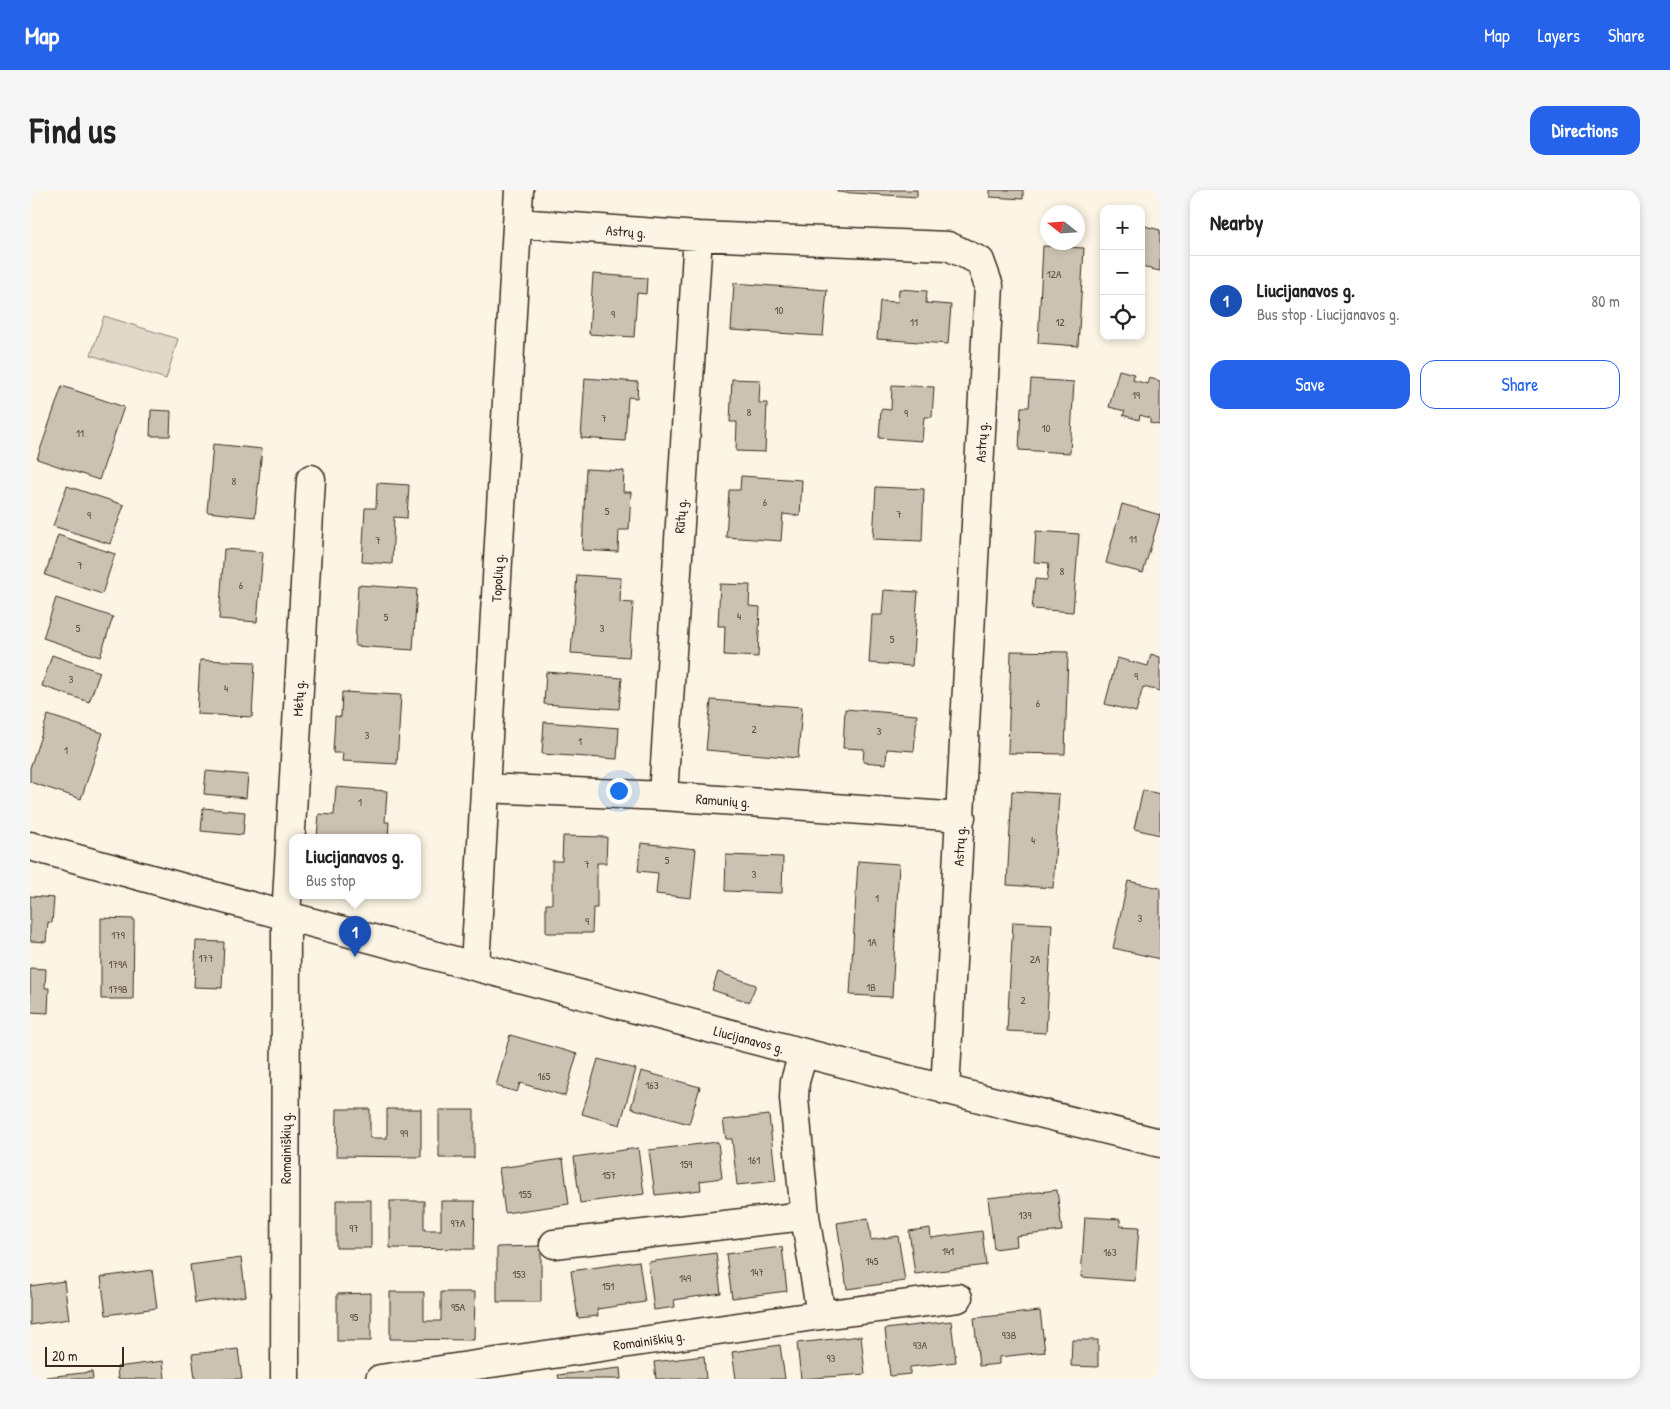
<!DOCTYPE html>
<html lang="en">
<head>
<meta charset="utf-8">
<style>
  body { margin:0; font-family:"Patrick Hand",sans-serif; background:#f6f6f6; color:#222 }
  .controls { position:absolute; right:15px; top:15px; display:grid; overflow:hidden; border-radius:10px; box-shadow:0 2px 8px #0003 }
  .controls button { width:45px; height:45px; display:grid; place-items:center; padding:0; border:0; border-bottom:1px solid #e0e0e0; background:#fff; color:#222; font:25px sans-serif }
  .compass { position:absolute; left:1010px; top:15px; width:45px; height:45px; border-radius:50%; background:#fff; box-shadow:0 2px 8px #0003; rotate:287deg }
  .scale { position:absolute; left:15px; bottom:12px; width:79px; box-sizing:border-box; padding-left:5px; border:2px solid #3b2a1e; border-top:0; font-size:14px; line-height:18px; white-space:nowrap; color:#3b2a1e; -webkit-text-stroke:4px #fcf5e5; paint-order:stroke }
  .you { position:absolute; left:588px; top:600px; width:18px; height:18px; margin:-12px; border:4px solid #fff; border-radius:50%; background:#1a73e8; box-shadow:0 0 0 8px #1a73e833 }
  .badge { display:grid; place-items:center; width:32px; height:32px; border-radius:50%; background:#2563eb; color:#fff; font-size:16px; font-weight:700 }
  .pin { position:absolute; translate:-50% -41px; filter:drop-shadow(0 1px 2px #0008) }
  .pin::after { content:''; position:absolute; top:26px; width:18px; height:15px; background:inherit; clip-path:polygon(0 0,100% 0,50% 100%) }
  .popup { position:absolute; left:259px; top:644px; width:132px; height:65px; box-sizing:border-box; display:grid; place-content:center; border-radius:10px; background:#fff; filter:drop-shadow(0 1px 4px #0005); font-size:16px; white-space:nowrap; color:#767676 }
  .popup b { font-size:19px; color:#222 }
  .popup::after { content:''; position:absolute; left:50%; top:100%; margin-left:-10px; border:10px solid transparent; border-top-color:#fff }
  .list { margin:0; padding:0; list-style:none }
  h2 { display:flex; justify-content:space-between; align-items:center; height:65px; margin:0; padding:0 20px; font-size:21px }
  h2 small { font-size:16px; font-weight:400; color:#767676 }
  .list li { display:grid; grid-template-columns:32px 1fr auto; gap:15px; align-items:center; box-sizing:border-box; height:90px; padding:0 20px; border-top:1px solid #e0e0e0 }
  .list b { display:block; font-size:19px; white-space:nowrap }
  .list p { margin:0; font-size:16px; white-space:nowrap; color:#767676 }
  .list em { font-size:16px; font-style:normal; color:#767676 }
  .actions { display:flex; gap:10px; padding:15px 20px }
  .actions a { flex:1; padding:11px 0; border:1px solid #2563eb; border-radius:15px; text-align:center; font-size:18px; color:#2563eb }
  .actions .main { background:#2563eb; color:#fff }
  .icon { flex:none; width:28px; height:28px; fill:none; stroke:currentColor; stroke-width:2; stroke-linecap:round; stroke-linejoin:round }
  .map { position:relative; flex:none; width:1130px; height:1189px; overflow:hidden; border-radius:15px }
  header { display:flex; align-items:center; gap:30px; box-sizing:border-box; height:70px; padding:0 25px; background:#2563eb; color:#fff }
  header strong { font-size:24px }
  nav { display:flex; gap:28px; margin-inline-start:auto; font-size:18px }
  .intro { display:flex; align-items:center; justify-content:space-between; box-sizing:border-box; height:120px; padding:0 30px }
  h1 { margin:0; font-size:35px }
  .button { padding:12px 22px; border-radius:15px; background:#2563eb; color:#fff; font-size:18px; font-weight:700 }
  main { display:flex; gap:30px; padding:0 30px }
  aside { flex:1; background:#fff; border-radius:15px; box-shadow:0 2px 8px #0003 }
  .map>svg:first-child { display:block }
</style>
</head>
<body>
<header>
<strong>Map</strong>
<nav><a>Map</a><a>Layers</a><a>Share</a></nav>
</header>
<div class="intro"><h1>Find us</h1><a class="button">Directions</a></div>
<main>
<div class="map">
<svg width="1130" height="1189" viewBox="0 0 1130 1189">
  <rect width="100%" height="100%" fill="#fcf5e5"/>
  <filter id="ink" filterUnits="userSpaceOnUse"><feTurbulence type="fractalNoise" baseFrequency=".02" numOctaves="2"/><feDisplacementMap in="SourceGraphic" scale="10" xChannelSelector="R" yChannelSelector="G"/><feConvolveMatrix kernelMatrix="1 2 1 2 8 2 1 2 1" color-interpolation-filters="sRGB"/></filter>
  <g filter="url(#ink)">
    <!-- green -->
    <path fill="#e0d8c8" stroke="#8e8173" d="M74 126 148 149 136 189 61 165Z"/>
    <!-- building -->
    <path fill="#ccc2b3" stroke="#3b2a1e" d="M807 0H887V7L807 2Z
      M960 0H993V9L960 7Z
      M1111 35 1130 40V81L1111 77Z
      M1013 56 1054 58 1048 156 1008 153Z
      M563 84 617 88 616 104 607 103 604 147 559 144Z
      M704 93 797 100 793 146 701 140Z
      M869 99 897 101 896 113 921 115 918 154 847 149 850 111 868 112Z
      M1089 180 1104 184 1103 190 1117 194 1119 188 1130 191V235L1120 233V228L1110 225 1109 230 1093 225 1095 221 1079 217Z
      M555 188 608 192 607 208 598 207 595 251 551 248Z
      M702 189 730 190 729 213H737L735 262 706 261 707 232H700Z
      M1001 189 1044 192 1040 263 989 260 991 217H999Z
      M862 195 904 197 902 227H894L892 251 849 248 851 219 861 220Z
      M32 196 94 217 69 290 7 269Z
      M121 220 141 221 140 246H120Z
      M183 254 232 259 225 327 177 322Z
      M556 279 594 281 593 302H601L599 340H589L588 362 552 360Z
      M711 286 772 290 770 326 753 324 751 351 696 347 699 300H710Z
      M347 293 379 295 377 328 364 327 362 374 332 372 335 318H346Z
      M37 296 94 315 80 354 23 336Z
      M846 297 894 299 892 351 843 349Z
      M1092 314 1130 325 1113 383 1076 373Z
      M1006 341 1049 344 1043 422 1002 419 1005 389 1017 390 1019 373 1004 372Z
      M28 345 85 364 72 404 15 385Z
      M194 359 233 362 227 432 189 429Z
      M547 385 591 388 590 412 603 413 599 467 541 463Z
      M690 394 720 395 719 416 730 417 728 467 694 465 695 436H688Z
      M328 395 387 399 383 460 325 456Z
      M854 400 888 402 882 476 839 473 842 425H852Z
      M26 408 83 427 70 467 13 448Z
      M981 461 1038 462 1035 564 978 563Z
      M1121 464 1130 467V501L1113 497 1106 522 1075 514 1087 468 1118 476Z
      M22 465 70 482 59 512 12 496Z
      M170 470 225 472 222 527 167 524Z
      M516 482 592 488 589 519 514 514Z
      M312 502 371 505 367 574 312 571 313 563H303L305 526 311 527Z
      M681 510 772 517 768 568 676 560Z
      M815 519 887 525 884 561 857 559 856 574 833 572 834 559 813 558Z
      M18 525 73 543 51 609 0 592V578Z
      M514 532 589 538 587 569 512 564Z
      M176 581 218 585 216 608 174 604Z
      M306 597 357 601 355 632H359L358 648H287L289 624 304 625Z
      M1113 600 1130 604V645L1104 639Z
      M982 601 1029 604 1023 698 977 695Z
      M173 618 215 622 213 645 171 641Z
      M533 646 577 647 576 673H567V718H563L562 743H516V714H522V671H532Z
      M611 653 666 659 661 708 626 704 628 683 608 681Z
      M696 665 753 667 752 703 695 701Z
      M828 671 869 674 862 807 820 805Z
      M1098 691 1130 698V769L1083 758Z
      M0 706 24 708 22 733 18 732 16 752 0 751Z
      M71 728 104 729 103 809H71Z
      M983 732 1022 734 1016 843 977 841Z
      M166 751 194 752 192 798 164 797Z
      M0 778 16 779 15 798H19L18 823 0 822Z
      M688 782 726 795 719 812 682 800Z
      M480 845 547 864 535 906 490 893 487 902 466 896Z
      M568 869 606 879 590 935 552 924Z
      M611 881 670 897 659 934 601 918Z
      M307 919H340V948H357V919H391V967L306 966Z
      M409 920H444V968H409Z
      M739 925 746 991 707 995 702 949H696L693 930Z
      M688 952 692 988 670 991 671 1000 625 1005 619 960Z
      M608 958 614 1004 550 1013 544 967Z
      M533 969 539 1014 475 1023 469 978Z
      M1027 1000 1032 1041 986 1046 987 1056 964 1059 958 1008Z
      M306 1010H341V1058H306Z
      M360 1011H394V1040H411V1011H445L444 1059 360 1058Z
      M1055 1027 1090 1029V1036L1109 1037 1105 1091 1051 1087Z
      M838 1028 841 1050 868 1046 875 1091 817 1099 807 1033Z
      M900 1038 901 1048 952 1041 956 1075 885 1084 879 1041Z
      M511 1056V1112H467V1057Z
      M752 1057 757 1101 702 1108 696 1064Z
      M686 1063 691 1103 644 1110 645 1117 624 1120 618 1072Z
      M211 1068 216 1106 165 1113 160 1075Z
      M609 1071 615 1112 567 1119 568 1126 548 1128 541 1081Z
      M122 1080 127 1118 76 1125 71 1087Z
      M34 1091 39 1129 0 1135V1096Z
      M360 1102H394V1131H411V1102H445L444 1150 360 1149Z
      M341 1103V1151H307V1104Z
      M1010 1121 1015 1162 969 1167V1174L949 1176 944 1128Z
      M921 1131 926 1172 880 1177V1184L860 1186 855 1139Z
      M831 1146 835 1184 771 1189 767 1153Z
      M1042 1150H1068V1177L1041 1176Z
      M750 1155 755 1189H706L702 1162Z
      M208 1159 212 1189H165L162 1164Z
      M674 1166 676 1189H626L624 1172Z
      M133 1171 135 1189H88L87 1177Z
      M590 1178 591 1189H529L528 1185Z
      M62 1182 63 1189H16V1187Z"/>
    <g fill="none" stroke-linecap="round" stroke-linejoin="round">
      <!-- minor casing -->
      <g stroke="#3b2a1e" stroke-width="31">
        <path id="minor" d="M487 33 668 46 918 56 950 71 959 96 915 900
          M455 598 633 606 931 627
          M633 606 668 46
          M0 656C376 759 752 860 1130 953
          M445 776 489 0
          M775 1026 791 1125
          M524 1054 775 1026 764 908 765 891 773 864
          M255 1189 256 727 281 289
          M350 1189 791 1125 928 1108"/>
      </g>
      <!-- minor -->
      <use href="#minor" stroke="#fcf5e5" stroke-width="28"/>
    </g>
  </g>
  <g text-anchor="middle" dominant-baseline="central" stroke-width="4" stroke-linejoin="round" paint-order="stroke">
    <!-- number labels -->
    <g font-size="11" fill="#5f5043">
      <text x="1024" y="84">12A</text>
      <text x="749" y="120">10</text>
      <text x="583" y="124">9</text>
      <text x="884" y="132">11</text>
      <text x="1030" y="132">12</text>
      <text x="1106" y="205">19</text>
      <text x="719" y="222">8</text>
      <text x="876" y="223">9</text>
      <text x="574" y="228">7</text>
      <text x="1016" y="238">10</text>
      <text x="50" y="243">11</text>
      <text x="204" y="291">8</text>
      <text x="735" y="312">6</text>
      <text x="577" y="321">5</text>
      <text x="869" y="324">7</text>
      <text x="59" y="325">9</text>
      <text x="1103" y="349">11</text>
      <text x="348" y="350">7</text>
      <text x="50" y="375">7</text>
      <text x="1032" y="381">8</text>
      <text x="211" y="395">6</text>
      <text x="709" y="426">4</text>
      <text x="356" y="427">5</text>
      <text x="48" y="438">5</text>
      <text x="572" y="438">3</text>
      <text x="862" y="449">5</text>
      <text x="1106" y="486">9</text>
      <text x="41" y="489">3</text>
      <text x="196" y="498">4</text>
      <text x="1008" y="513">6</text>
      <text x="724" y="539">2</text>
      <text x="849" y="541">3</text>
      <text x="337" y="545">3</text>
      <text x="550" y="551">1</text>
      <text x="36" y="560">1</text>
      <text x="330" y="612">1</text>
      <text x="1003" y="650">4</text>
      <text x="637" y="670">5</text>
      <text x="557" y="674">7</text>
      <text x="724" y="684">3</text>
      <text x="847" y="708">1</text>
      <text x="1110" y="728">3</text>
      <text x="557" y="731">9</text>
      <text x="88" y="745">179</text>
      <text x="842" y="752">1A</text>
      <text x="176" y="768">177</text>
      <text x="1005" y="769">2A</text>
      <text x="88" y="774">179A</text>
      <text x="841" y="797">1B</text>
      <text x="88" y="799">179B</text>
      <text x="993" y="810">2</text>
      <text x="514" y="886">165</text>
      <text x="622" y="895">163</text>
      <text x="374" y="943">99</text>
      <text x="724" y="970">161</text>
      <text x="656" y="974">159</text>
      <text x="579" y="985">157</text>
      <text x="495" y="1004">155</text>
      <text x="995" y="1025">139</text>
      <text x="428" y="1033">97A</text>
      <text x="324" y="1038">97</text>
      <text x="918" y="1061">141</text>
      <text x="1080" y="1062">163</text>
      <text x="842" y="1071">145</text>
      <text x="727" y="1082">147</text>
      <text x="489" y="1084">153</text>
      <text x="655" y="1088">149</text>
      <text x="578" y="1096">151</text>
      <text x="428" y="1117">95A</text>
      <text x="324" y="1127">95</text>
      <text x="979" y="1145">93B</text>
      <text x="890" y="1155">93A</text>
      <text x="801" y="1168">93</text>
    </g>
    <!-- street labels -->
    <g font-size="14" fill="#3b2a1e" stroke="#fcf5e5">
      <text transform="translate(596 41) rotate(4)">Astrų g.</text>
      <text transform="translate(951 252) rotate(-87)">Astrų g.</text>
      <text transform="translate(650 326) rotate(-86)">Rūtų g.</text>
      <text transform="translate(467 388) rotate(-87)">Topolių g.</text>
      <text transform="translate(268 508) rotate(-87)">Mėtų g.</text>
      <text transform="translate(693 610) rotate(4)">Ramunių g.</text>
      <text transform="translate(929 656) rotate(-87)">Astrų g.</text>
      <text transform="translate(719 849) rotate(15)">Liucijanavos g.</text>
      <text transform="translate(255 958) rotate(-90)">Romainiškių g.</text>
      <text transform="translate(619 1150) rotate(-8)">Romainiškių g.</text>
    </g>
  </g>
</svg>
<div class="controls">
<button>+</button>
<button>−</button>
<button><svg class="icon" aria-label="locate" viewBox="0 0 24 24"><circle cx="12" cy="12" r="6"/><path d="M12 2v4M12 18v4M2 12h4M18 12h4"/></svg></button>
</div>
<svg class="compass" viewBox="-18 -18 36 36"><path d="M0-13l5 13h-10z" fill="#e53935"/><path d="M0 13l5-13h-10z" fill="#767676"/></svg>
<div class="scale">20 m</div>
<div class="you"></div>
<div class="pin badge" style="left:325px;top:767px;background:#1a4fb4">1</div>
<div class="popup"><b>Liucijanavos g.</b>Bus stop</div>
</div>
<aside>
<h2>Nearby<small></small></h2>
<ul class="list">
<li><span class="badge" style="background:#1a4fb4">1</span><div><b>Liucijanavos g.</b><p>Bus stop · Liucijanavos g.</p></div><em>80 m</em></li>
</ul>
<div class="actions"><a class="main">Save</a><a>Share</a></div>
</aside>
</main>
</body>
</html>
